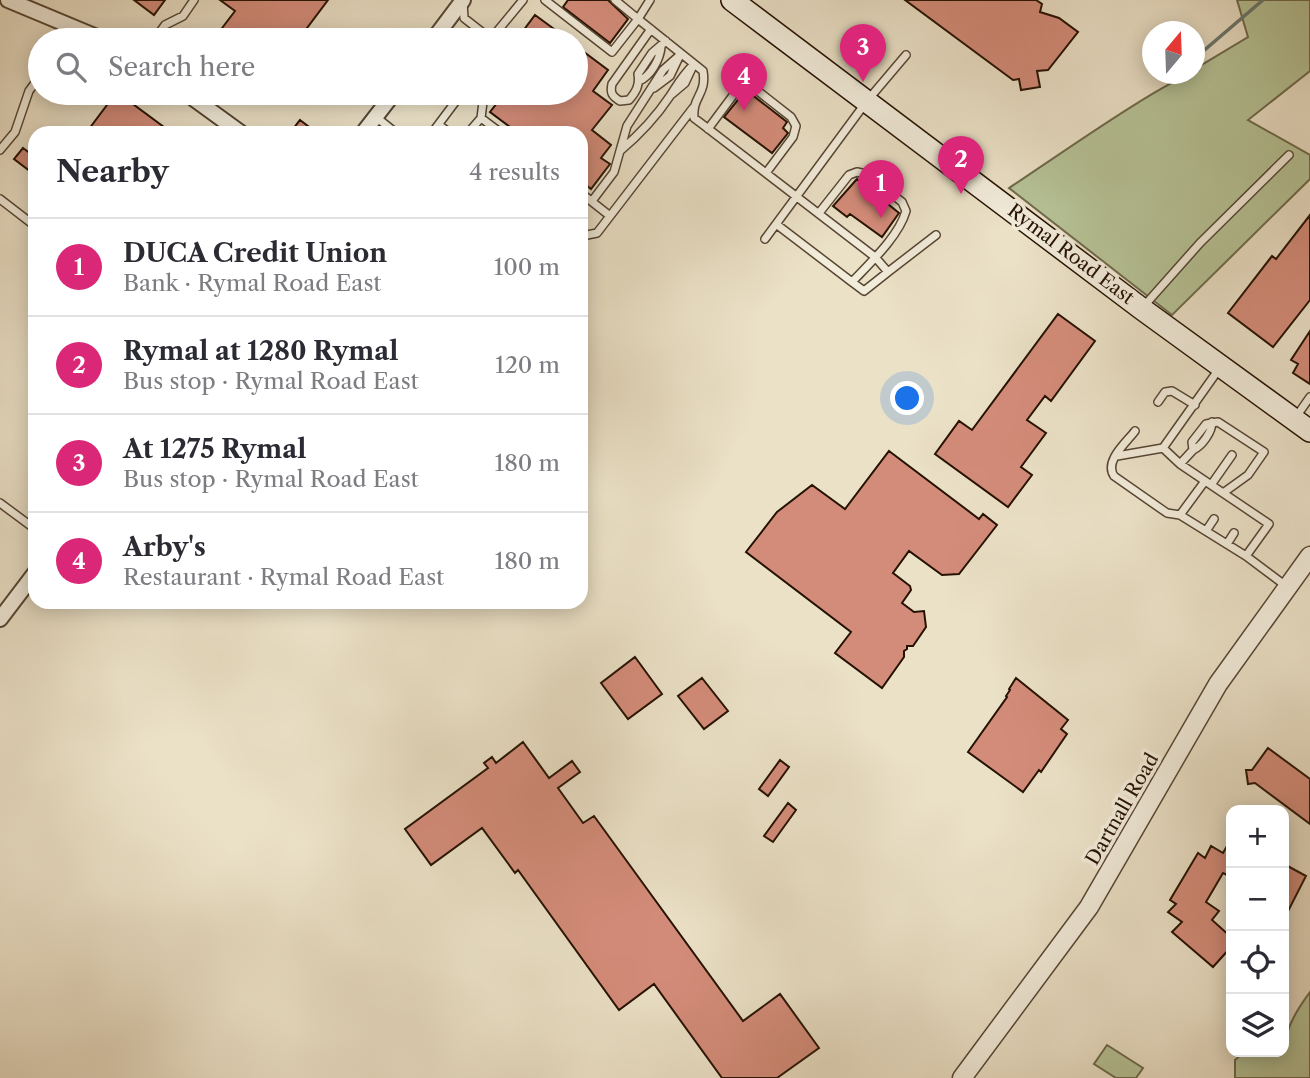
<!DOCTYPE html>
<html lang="en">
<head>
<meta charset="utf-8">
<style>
  body { margin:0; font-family:"Libre Caslon Text",serif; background:#f7f7f7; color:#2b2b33 }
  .controls { position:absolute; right:21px; bottom:21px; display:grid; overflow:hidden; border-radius:14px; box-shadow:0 4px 18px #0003 }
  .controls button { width:63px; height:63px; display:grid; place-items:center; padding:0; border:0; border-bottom:2px solid #e1e1e2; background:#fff; color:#2b2b33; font:35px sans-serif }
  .compass { position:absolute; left:1142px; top:21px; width:63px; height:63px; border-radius:50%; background:#fff; box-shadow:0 4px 18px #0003; rotate:19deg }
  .you { position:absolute; left:908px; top:399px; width:24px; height:24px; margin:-18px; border:5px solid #fff; border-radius:50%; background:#1a73e8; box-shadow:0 0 0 10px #1a73e833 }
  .badge { display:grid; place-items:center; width:46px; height:46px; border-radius:50%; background:#db2777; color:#fff; font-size:23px; font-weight:700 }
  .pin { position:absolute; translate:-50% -58px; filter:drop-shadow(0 2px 4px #0008) }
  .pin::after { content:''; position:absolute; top:37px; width:24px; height:21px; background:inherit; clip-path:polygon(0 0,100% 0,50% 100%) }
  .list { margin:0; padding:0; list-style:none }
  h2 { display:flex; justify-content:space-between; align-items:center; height:91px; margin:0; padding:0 28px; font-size:30px }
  h2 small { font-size:23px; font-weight:400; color:#7c7c81 }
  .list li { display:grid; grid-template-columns:46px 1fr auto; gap:21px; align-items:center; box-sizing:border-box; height:98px; padding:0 28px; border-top:2px solid #e1e1e2 }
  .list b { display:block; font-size:26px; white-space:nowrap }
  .list p { margin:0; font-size:23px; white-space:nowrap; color:#7c7c81 }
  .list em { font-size:23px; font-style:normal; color:#7c7c81 }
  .icon { flex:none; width:38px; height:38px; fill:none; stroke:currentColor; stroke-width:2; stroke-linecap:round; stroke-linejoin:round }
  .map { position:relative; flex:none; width:1310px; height:1078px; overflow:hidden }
  .search { position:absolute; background:#fff; box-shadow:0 4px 18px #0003; left:28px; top:28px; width:560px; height:77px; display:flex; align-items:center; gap:18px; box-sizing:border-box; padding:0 24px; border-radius:38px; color:#7c7c81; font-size:26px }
  .panel { position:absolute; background:#fff; box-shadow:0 4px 18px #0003; left:28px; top:126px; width:560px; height:483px; border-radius:21px }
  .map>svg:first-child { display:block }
</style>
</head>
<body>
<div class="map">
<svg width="1310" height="1078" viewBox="0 0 1310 1078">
  <rect width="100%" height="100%" fill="#ebe1c7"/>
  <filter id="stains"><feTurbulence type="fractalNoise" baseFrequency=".00286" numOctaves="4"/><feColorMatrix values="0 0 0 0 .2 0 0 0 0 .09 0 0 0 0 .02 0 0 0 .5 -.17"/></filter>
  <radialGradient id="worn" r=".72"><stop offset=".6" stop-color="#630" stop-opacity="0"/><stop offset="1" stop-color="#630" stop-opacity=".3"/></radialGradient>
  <!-- green -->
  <path fill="#b6c397" stroke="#6e6a4c" stroke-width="2" d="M1237 0H1310V71L1248 120 1310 155V179L1172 315 1009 188C1037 170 1173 74 1194 74L1195 69 1248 37Z
    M1310 992V1078H1235V1060L1244 1052H1284C1284 1031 1297 1009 1310 992Z
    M1107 1045 1143 1068 1136 1078H1116L1094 1064Z"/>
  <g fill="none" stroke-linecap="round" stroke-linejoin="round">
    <!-- stream -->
    <path stroke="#6a786f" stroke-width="3.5" d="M1194 59 1263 0"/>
  </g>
  <!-- building -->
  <path fill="#d48c7a" stroke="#251102" stroke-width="2" d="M134 0H165L154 15Z
    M220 0H328L298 40H213L235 11Z
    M568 0H608L628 19 610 43 563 7Z
    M905 0H1036L1042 4 1040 12 1059 18 1078 32 1048 70 1037 71 1040 87 1021 90 1019 79 1013 80Z
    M535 15 569 40H527L520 35Z
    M576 46 608 70 593 91 612 105 592 130 611 145 601 158 610 164 591 189 581 181V133H518L490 112 505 93H576Z
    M116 93H118L172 133H86Z
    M751 94 787 122 783 128 788 133 772 153 724 117 741 96 747 100Z
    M300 120 317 133H290Z
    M23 148 35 157V175L14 159Z
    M857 179 899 213 882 237 850 214 847 217 833 206Z
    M1310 215V300L1273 347 1228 313 1272 256 1276 259Z
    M1058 314 1095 341 1051 401 1045 396 1027 420 1046 433 1021 467 1032 475 1008 507 935 454 959 421 972 430Z
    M1310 331V384L1293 373 1298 364 1291 360Z
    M889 451 979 519 983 514 997 525 959 574 942 575 909 551 893 573 910 586 911 590 902 603 914 612 924 611 926 627 913 646H907V649L904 651V657L882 688 835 653 851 632 746 552 777 512 812 485 845 509Z
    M635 657 662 694 628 719 601 683Z
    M702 678 728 711 704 729 678 696Z
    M1016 678 1068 720 1061 729 1067 734 1041 772 1039 770 1023 792 968 752 1007 697 1006 696 1010 690 1009 689Z
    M523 742 549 778 572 761 580 772 558 788 583 823 594 816 743 1021 780 994 819 1048 777 1078H722L654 984 619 1010 518 870 515 873 482 828 431 865 405 829 488 768 484 763 492 757 496 763Z
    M1268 748 1310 779V824L1255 783 1248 784 1246 770H1252Z
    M780 760 789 767 768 796 759 789Z
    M788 803 796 810 773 842 764 836Z
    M1231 839V877L1223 873 1206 902 1219 911 1212 920 1231 937V947L1213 967 1172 932 1182 922 1168 912 1176 904 1170 900 1198 853 1205 858 1211 846 1223 853Z
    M1284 864 1306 876 1284 919Z"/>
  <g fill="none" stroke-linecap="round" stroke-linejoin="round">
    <!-- service casing -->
    <g stroke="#564533" stroke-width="10">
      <path id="service" d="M545 0 612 52 638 19 615 0
        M650 0 638 19 703 71C707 95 692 96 694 118L702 124 875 257 888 272 936 235
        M463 2 464 18 492 40
        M651 29 612 84C610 93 612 96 620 101L629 100C636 92 640 85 638 74L652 53 666 41
        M440 37 447 34 467 40
        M64 40 73 27
        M154 40 165 25 183 16 194 0
        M490 40 523 0
        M639 81C651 76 660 59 661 47
        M654 88 670 76 679 57
        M672 94 685 83 692 68
        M376 117 396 133
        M481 118 484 94
        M439 125 450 133
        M708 129 737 90 745 86 754 88 791 117 796 126 793 137 766 173
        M432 133 462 93
        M468 133 481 118 501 133
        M0 150 15 132 29 91 40 76
        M620 151C639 135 656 117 670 96 679 82 682 76 694 64
        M581 193 610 216
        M0 199 35 226
        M592 201 614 172 627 126 663 70 681 54
        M776 224 852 282C870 263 899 236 906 211L902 202 866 174 857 172 849 175 819 213
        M581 232 587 235 597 233 693 108
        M765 239 867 101 906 55
        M852 282 864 291 888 272
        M1144 306 1200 243 1289 155
        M1219 369 1163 448 1180 464 1269 524 1246 556 1286 586
        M1158 402 1165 392 1172 391 1195 405
        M1296 417 1310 397
        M1135 431C1126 443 1104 461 1114 476L1167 513 1180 515 1246 556
        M1193 450C1202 446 1212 432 1212 422
        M1117 456 1163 448
        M1180 464 1193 450 1192 442 1206 424 1218 422 1264 452 1248 475 1223 493
        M1211 485 1232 455
        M0 503 35 529
        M1180 515 1205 481
        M1206 531 1214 519
        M1227 544 1234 533"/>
    </g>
    <!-- minor casing -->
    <g stroke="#564533" stroke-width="18">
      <path id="minor" d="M8 0 104 40
        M433 40 463 0
        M186 93 241 133
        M363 133 394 93
        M0 619 35 573"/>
    </g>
    <!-- tertiary casing -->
    <g stroke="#564533" stroke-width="21">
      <path id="tertiary" d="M962 1078 1089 907 1218 684 1310 556"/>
    </g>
    <!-- secondary casing -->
    <g stroke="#251102" stroke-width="24">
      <path id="secondary" d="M732 0 1142 309 1310 431"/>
    </g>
    <!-- service -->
    <use href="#service" stroke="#f2ecdb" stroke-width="7"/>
    <!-- minor -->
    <use href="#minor" stroke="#f2ecdb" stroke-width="14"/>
    <!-- tertiary -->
    <use href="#tertiary" stroke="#f2ecdb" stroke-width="18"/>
    <!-- secondary -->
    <use href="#secondary" stroke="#f2ecdb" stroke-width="21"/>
  </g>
  <g text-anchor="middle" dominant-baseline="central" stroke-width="7" stroke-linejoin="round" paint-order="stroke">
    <!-- street labels -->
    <g font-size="19" fill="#251102" stroke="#f2ecdb">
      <text transform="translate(1071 254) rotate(37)">Rymal Road East</text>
      <text transform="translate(1122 809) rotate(-60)">Dartnall Road</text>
    </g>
  </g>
  <rect width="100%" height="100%" filter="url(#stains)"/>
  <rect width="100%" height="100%" fill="url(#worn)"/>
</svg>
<div class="controls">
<button>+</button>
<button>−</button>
<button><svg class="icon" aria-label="locate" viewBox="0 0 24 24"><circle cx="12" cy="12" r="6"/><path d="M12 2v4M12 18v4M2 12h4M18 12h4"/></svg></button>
<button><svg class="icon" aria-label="layers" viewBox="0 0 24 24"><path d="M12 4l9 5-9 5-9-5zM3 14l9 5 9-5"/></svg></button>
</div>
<svg class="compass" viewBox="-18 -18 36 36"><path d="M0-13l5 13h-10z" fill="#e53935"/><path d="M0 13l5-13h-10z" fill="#7c7c81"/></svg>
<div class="you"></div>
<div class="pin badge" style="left:881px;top:218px">1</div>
<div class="pin badge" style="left:961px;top:194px">2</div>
<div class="pin badge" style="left:863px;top:82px">3</div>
<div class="pin badge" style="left:744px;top:111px">4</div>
<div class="search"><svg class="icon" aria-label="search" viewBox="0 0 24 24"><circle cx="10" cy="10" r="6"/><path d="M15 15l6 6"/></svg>Search here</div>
<section class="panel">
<h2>Nearby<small>4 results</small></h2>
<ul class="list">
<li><span class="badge">1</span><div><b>DUCA Credit Union</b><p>Bank · Rymal Road East</p></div><em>100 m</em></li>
<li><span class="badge">2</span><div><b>Rymal at 1280 Rymal</b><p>Bus stop · Rymal Road East</p></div><em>120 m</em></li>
<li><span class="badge">3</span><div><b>At 1275 Rymal</b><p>Bus stop · Rymal Road East</p></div><em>180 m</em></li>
<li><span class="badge">4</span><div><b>Arby's</b><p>Restaurant · Rymal Road East</p></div><em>180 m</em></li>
</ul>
</section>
</div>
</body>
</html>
